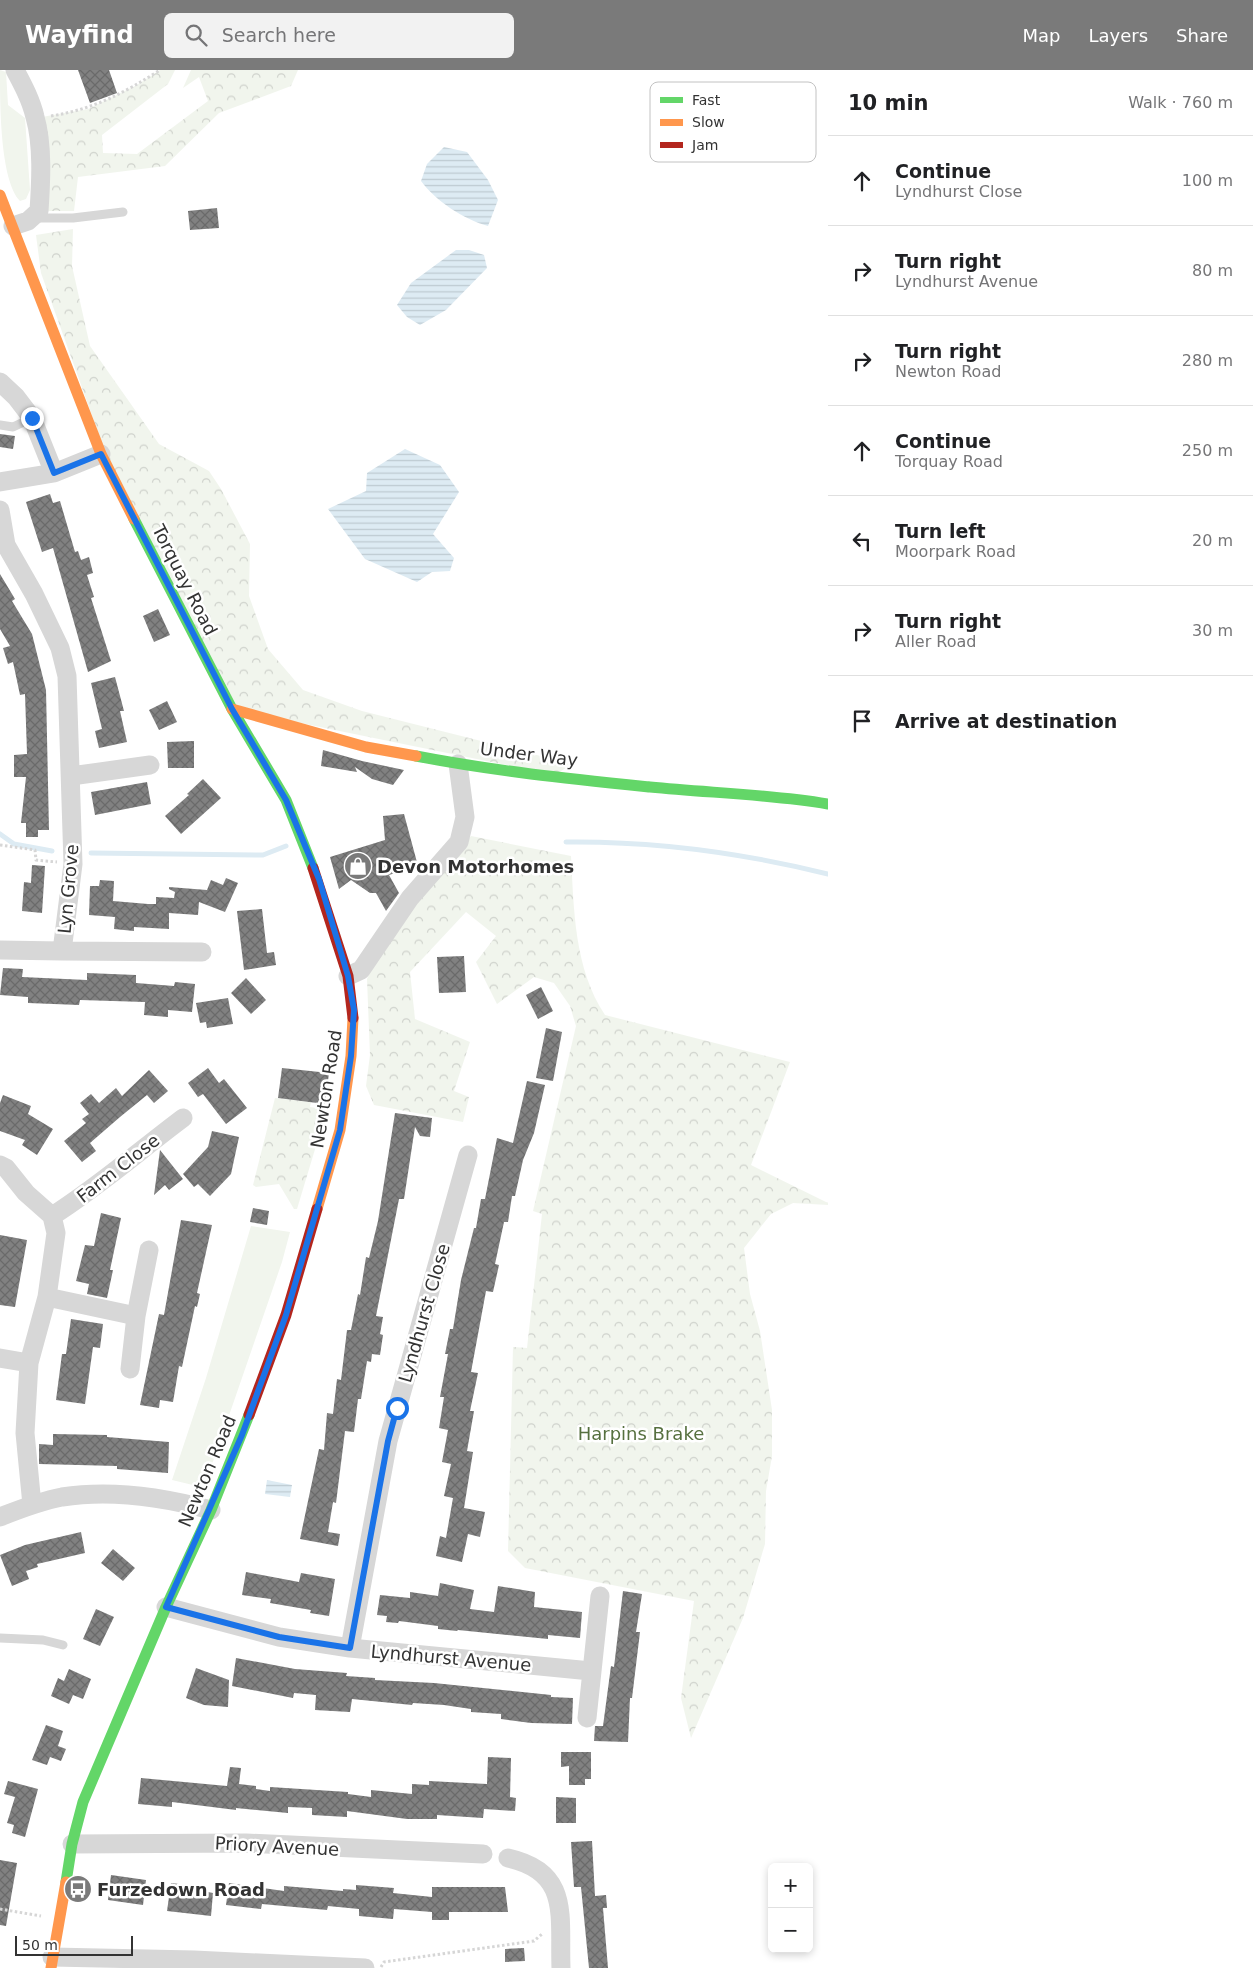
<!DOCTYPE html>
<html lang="en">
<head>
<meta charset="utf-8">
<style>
  body { margin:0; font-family:"DejaVu Sans",sans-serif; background:#f2f2f2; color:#202124 }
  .controls { position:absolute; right:15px; bottom:15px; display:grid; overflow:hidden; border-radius:8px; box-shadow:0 2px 8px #0003 }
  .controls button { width:45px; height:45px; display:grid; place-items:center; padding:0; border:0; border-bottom:1px solid #e0e0e0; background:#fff; color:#202124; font:25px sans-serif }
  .scale { position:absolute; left:15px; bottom:12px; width:118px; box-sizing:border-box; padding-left:5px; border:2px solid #333; border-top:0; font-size:14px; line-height:18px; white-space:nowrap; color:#333; -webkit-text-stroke:4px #fff; paint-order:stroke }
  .stop { position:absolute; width:15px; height:15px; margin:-11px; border:4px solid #1a73e8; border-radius:50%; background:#fff }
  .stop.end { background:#1a73e8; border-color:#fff; box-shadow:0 1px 5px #0008 }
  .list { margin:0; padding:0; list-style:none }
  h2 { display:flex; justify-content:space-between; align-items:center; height:65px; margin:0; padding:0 20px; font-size:21px }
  h2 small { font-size:16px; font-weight:400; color:#757577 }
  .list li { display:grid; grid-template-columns:32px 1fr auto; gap:15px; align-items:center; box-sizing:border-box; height:90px; padding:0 20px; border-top:1px solid #e0e0e0 }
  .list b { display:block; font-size:19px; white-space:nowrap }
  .list p { margin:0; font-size:16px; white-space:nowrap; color:#757577 }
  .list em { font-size:16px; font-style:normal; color:#757577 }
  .icon { flex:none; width:28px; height:28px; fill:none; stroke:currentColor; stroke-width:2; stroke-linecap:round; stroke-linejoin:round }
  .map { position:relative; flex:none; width:828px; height:1898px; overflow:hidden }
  header { display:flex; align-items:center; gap:30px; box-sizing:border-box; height:70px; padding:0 25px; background:#7a7a7a; color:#fff }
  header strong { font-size:24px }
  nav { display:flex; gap:28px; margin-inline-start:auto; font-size:18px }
  .search { width:350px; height:45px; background:#f2f2f2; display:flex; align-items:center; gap:12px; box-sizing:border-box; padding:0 18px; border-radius:8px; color:#757577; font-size:19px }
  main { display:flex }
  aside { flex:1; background:#fff }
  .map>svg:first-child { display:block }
</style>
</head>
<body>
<header>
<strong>Wayfind</strong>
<div class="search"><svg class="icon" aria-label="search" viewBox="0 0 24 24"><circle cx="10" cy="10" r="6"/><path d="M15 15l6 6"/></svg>Search here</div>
<nav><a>Map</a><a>Layers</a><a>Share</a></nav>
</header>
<main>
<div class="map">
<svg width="828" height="1898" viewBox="0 0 828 1898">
  <defs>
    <pattern id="forest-crowns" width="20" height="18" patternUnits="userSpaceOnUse" patternTransform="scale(1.25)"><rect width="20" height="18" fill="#f1f5ed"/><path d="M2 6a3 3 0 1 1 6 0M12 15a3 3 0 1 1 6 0" fill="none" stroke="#cfd2cc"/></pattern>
    <pattern id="water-rules" width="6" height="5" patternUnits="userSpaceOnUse" patternTransform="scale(1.25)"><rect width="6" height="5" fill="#ddebf3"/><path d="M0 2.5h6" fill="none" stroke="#becad1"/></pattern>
    <pattern id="building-cross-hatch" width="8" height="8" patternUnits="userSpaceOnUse" patternTransform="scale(1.25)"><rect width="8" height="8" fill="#818181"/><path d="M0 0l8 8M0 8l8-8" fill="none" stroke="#6a6a6a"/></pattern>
  </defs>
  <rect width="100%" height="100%" fill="#fff"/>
  <!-- grass -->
  <path fill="#f1f5ed" d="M0 0 6 2 8 35 25 48 30 120 26 129 20 131C0 110 0 34 0 0Z
    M251 1156 290 1162 282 1192 214 1389 204 1412 197 1416 172 1410 206 1308Z"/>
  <!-- forest -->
  <path fill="url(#forest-crowns)" d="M160 0H175L168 14 102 65 103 83 137 84 208 31 199 7 183 18 191 0H298L291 16 219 43 165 96 78 107 74 141H39L36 48 88 39 137 15Z
    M73 159 72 196 90 276 159 374 209 401 221 419 250 474 249 526 268 579 303 620 362 641 572 694 555 705 232 639 120 424 41 203 36 165Z
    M471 766 571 786C574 840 574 898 605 945L790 992 751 1095 828 1133V1135L793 1133 771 1144 744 1178 750 1224 760 1261 772 1340V1386L766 1421 765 1474 743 1548 691 1668 681 1628 694 1531 525 1498 508 1481 513 1277 527 1278 542 1144 533 1141 576 956 570 936 554 913 534 907 497 934 476 892 496 866 466 842 410 902 415 949 470 972 454 1021 469 1027 463 1052 374 1035 366 1016 370 985 367 909 375 890 415 832Z
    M275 1028 311 1032 310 1037 317 1038 318 1033 325 1034 316 1076 297 1139H294L279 1114 256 1117 253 1115Z"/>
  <!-- water -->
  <path fill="url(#water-rules)" d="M444 77 467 82 488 110 498 130 488 156C463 149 436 131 421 111L427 94Z
    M456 180H469L484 185 487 198 446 240 420 255 407 247 397 235 411 213Z
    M405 379 440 395 459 422 433 464 454 488 450 501 432 502 417 512 365 489 328 439 366 421 367 403Z
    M267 1410 292 1415 290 1427 265 1424Z"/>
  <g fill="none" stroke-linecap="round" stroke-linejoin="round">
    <!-- stream -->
    <path stroke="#ddebf3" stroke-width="5" d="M0 764 14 774 52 781
      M566 772C654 771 743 783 828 804
      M91 783 263 785 286 776"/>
  </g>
  <!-- building -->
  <path fill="url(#building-cross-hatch)" d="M78 0H109L117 23 90 33Z
    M217 138 219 158 190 160 188 141Z
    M0 364 15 366 13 379 0 377Z
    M50 424 53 433 60 431 75 482 78 481 81 490 89 487 93 503 87 505 94 527 91 528 111 591 88 602 53 478 42 482 26 432Z
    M0 504 15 529 12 531 32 564 46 620 49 760H38V767H26V753H21L26 707H14V685L27 684 25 624 20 625 13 592 8 594 3 578 10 576 0 559Z
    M158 539 170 565 154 572 143 546Z
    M115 607 124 641H120L127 672 99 678 95 661 102 659 91 613Z
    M167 631 177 652 159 660 149 640Z
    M194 671V698H168L167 672Z
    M323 680 362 691 404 700 393 715 372 709 355 697 357 702 321 696Z
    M203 709 221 728 181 764 165 746 189 725 187 724Z
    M147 712 151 734 95 745 91 722Z
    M404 744 418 796 389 805 399 823 386 841 376 823H370L351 810 339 819 330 787 385 770 383 746Z
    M32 795 45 796 42 843 22 841 24 812 31 813Z
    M226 808 238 813 225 842 199 832 198 845 169 843V859L134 857V861L114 859 115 847 89 845 90 816H99L100 810 114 811 113 831 148 834H156V827L174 828 175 822 169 819V817L207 820 211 810 223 815Z
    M262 839 267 883 274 882 276 895 244 900 237 841Z
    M464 886 466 922 439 923 437 887Z
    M3 898 23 899 22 907 87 910V903L136 905V913L174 916 175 912 195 914 192 942 168 940V947L144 945 145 932 80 930 79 935 28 933V927L0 925Z
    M246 908 266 930 251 944 231 923Z
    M541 917 553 941 538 949 526 925Z
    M228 928 233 954 207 958 206 952 200 953 196 933Z
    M546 958 562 962 553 1011 536 1008Z
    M208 998 219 1013 224 1009 247 1038 226 1054 203 1024 198 1027 188 1013Z
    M282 998 329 1003 325 1034 278 1028Z
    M149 1000 168 1021 154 1033 147 1025 120 1047 90 1073 96 1081 82 1092 64 1071 86 1053 82 1049 89 1044 80 1033 91 1024 99 1033 116 1018 122 1026Z
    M527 1011 545 1015 534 1063 523 1090 515 1126H512L508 1152H504L495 1194 499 1195 493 1222 486 1221 471 1302 478 1303 470 1341H474L467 1381 473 1382 464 1438 485 1442 480 1467 468 1464 462 1492 436 1486 440 1466 446 1468 453 1428 444 1426 451 1394 442 1392 448 1360 439 1358 444 1327H440L448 1284H445L450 1259H453L461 1210 474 1158H476L481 1129H485L497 1068 513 1073Z
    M3 1025 31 1036 28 1044 53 1059 37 1085 22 1075 25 1070 0 1061V1033Z
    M395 1043 432 1048 430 1067 420 1066 415 1057 404 1129H399L376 1246 383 1247 380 1264 383 1265 380 1285 372 1284 371 1292 367 1291 361 1329H358L354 1362 345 1361 336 1433 333 1432 328 1462 340 1464 338 1476 300 1469 319 1379 324 1380 327 1343 333 1344 337 1309 341 1310 347 1260H351L358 1224 360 1225 366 1187 369 1188 378 1151Z
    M212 1061 239 1067 231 1104 210 1126 198 1114 194 1117 183 1104 208 1077Z
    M160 1080 183 1109 169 1120 165 1115 154 1125Z
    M253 1138 269 1141 267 1155 250 1152Z
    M101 1143 121 1148 110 1200H113L107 1228 87 1224 89 1214 76 1211 85 1175 94 1176Z
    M181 1150 212 1155 197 1223 200 1224 197 1237 195 1236 182 1297 179 1296 173 1332 160 1330 159 1338 140 1335 159 1244 164 1245Z
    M0 1165 27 1170 15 1237 0 1235Z
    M71 1249 103 1254 100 1278 93 1277 85 1334 56 1330 62 1284H66Z
    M53 1364 107 1365V1367L169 1372 168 1403 117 1399V1396L39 1394V1374L53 1375Z
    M81 1462 85 1483 37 1494 38 1497 26 1501 29 1509 12 1516 0 1485 25 1475Z
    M113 1479 135 1498 123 1511 101 1493Z
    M246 1502 299 1512 301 1503 335 1509 329 1546 310 1543 311 1540 270 1533 271 1529 242 1525Z
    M440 1513 474 1520 470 1539 494 1542 498 1516 535 1522 534 1537 582 1542 580 1568 548 1565V1569L458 1560 457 1561 438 1559V1556L399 1551 398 1553 386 1552 387 1546 377 1545 380 1525 410 1528V1522L438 1526Z
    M623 1521 642 1524 636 1562H640L632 1628H630L628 1672 594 1671 595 1656H603L611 1596 614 1597Z
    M96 1539 114 1547 100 1576 83 1569Z
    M236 1588 295 1599 347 1603 346 1606 375 1608V1610L434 1613 551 1625V1627L573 1628 572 1654 531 1653 501 1649V1644L471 1642V1639L444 1635 413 1633 412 1635 352 1629 350 1642 315 1640 316 1625 294 1623 293 1628 232 1616Z
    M196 1598 229 1610 228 1637 204 1635 186 1628Z
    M69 1599 91 1609 83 1629 73 1625 69 1634 51 1626 58 1608 64 1611Z
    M46 1655 63 1661 58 1676 66 1679 61 1691 50 1687 47 1695 32 1690Z
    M561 1682H591V1709H585V1715H569V1696L561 1697Z
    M488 1687 511 1688 510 1727 516 1728 515 1741 484 1739 483 1748 437 1745V1749H407L347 1741V1747L312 1745V1738L288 1737V1743L236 1738V1740L172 1732V1737L138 1734 141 1708 227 1716 230 1697 241 1698 239 1714 256 1716V1719L270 1721V1717L348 1722V1724L371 1727V1720L412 1724V1714L429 1715V1711L487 1714Z
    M8 1711 38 1719 25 1767 12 1763 14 1755 7 1753 15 1727 4 1724Z
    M556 1727 576 1728V1753H556Z
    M592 1771 595 1826 606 1825 607 1838H603L608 1898H589L581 1817H574L571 1772Z
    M0 1790 17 1793 6 1856 0 1855Z
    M111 1805 146 1810 143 1835 108 1830Z
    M171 1813 203 1817V1821L213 1823 211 1846 167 1841Z
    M229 1813 284 1821V1816L343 1821V1819L356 1820V1815L394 1818 393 1823 432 1827V1817H505L508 1842H449V1850H432V1842L394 1839 393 1849 359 1846V1839L328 1836 327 1840 262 1834 261 1839 226 1835Z
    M524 1878 525 1891 505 1892V1879Z"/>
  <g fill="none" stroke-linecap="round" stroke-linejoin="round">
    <!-- path -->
    <path stroke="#d6d6d6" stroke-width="3" stroke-dasharray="2.5 2.5" stroke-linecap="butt" d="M51 46C94 39 124 23 160 0
      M0 775 35 780 36 790 57 792
      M0 1839 41 1846
      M381 1897 384 1892 534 1871 542 1864"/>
    <!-- lane -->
    <path stroke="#d7d7d7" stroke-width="9" d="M35 148H73L123 142
      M0 355 13 357 32 348
      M0 1568 43 1570 63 1575"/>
    <!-- street -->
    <path stroke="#d7d7d7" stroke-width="19" d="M13 156 28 151 39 141C41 112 43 75 35 47 31 30 23 15 15 0
      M0 312 16 327 32 348 54 403
      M0 412 54 403 101 384
      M0 440 6 475 34 524 60 578 67 606 73 794 62 881 202 882
      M71 706 150 695
      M0 880 62 881
      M348 906 361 900 410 828 459 772 465 747 458 694
      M0 1095 6 1098 26 1123 52 1146 56 1163 47 1227 29 1293 25 1363 32 1435
      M52 1146C98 1117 139 1081 183 1048
      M47 1227 136 1246
      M0 1288 29 1293
      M130 1299 136 1246 149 1180
      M0 1447C20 1439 41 1431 62 1427 112 1419 163 1427 211 1440
      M166 1537 279 1567 350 1578 591 1601
      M350 1578 388 1371 468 1085
      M587 1648 600 1526
      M72 1774 246 1773 483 1784
      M508 1788C571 1802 559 1846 561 1898
      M52 1887 194 1890 365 1898"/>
    <!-- fast -->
    <path stroke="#63d668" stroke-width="11" d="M134 449 232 639 286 730 313 798
      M416 686C493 701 572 709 650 717 710 723 769 724 828 734
      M66 1812 72 1774 83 1732 166 1537 211 1440 249 1345"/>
    <!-- slow -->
    <path stroke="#ff974d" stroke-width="11" d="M0 125 101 384 134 449
      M232 639 366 677 416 686
      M317 1139 340 1060 351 986 353 948
      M51 1898 66 1812"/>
    <!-- jam -->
    <path stroke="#b3261e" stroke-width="11" d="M313 798 348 906 353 948
      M249 1345 286 1245 317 1139"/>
  </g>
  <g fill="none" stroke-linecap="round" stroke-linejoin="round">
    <!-- route -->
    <path stroke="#1a73e8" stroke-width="6" d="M32 348 54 403 101 384 232 639 286 730 319 809 348 906 354 940 351 986 340 1060 286 1245 242 1365 166 1537 279 1567 350 1578 388 1371 397 1338"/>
  </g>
  <!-- icons -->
  <defs>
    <g id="shop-disc" transform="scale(1.4375)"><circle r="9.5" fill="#7a7a7a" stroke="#fff"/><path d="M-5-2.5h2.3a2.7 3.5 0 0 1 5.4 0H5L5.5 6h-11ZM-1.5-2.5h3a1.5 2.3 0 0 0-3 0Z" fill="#fff"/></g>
    <g id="bus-disc" transform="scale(1.4375)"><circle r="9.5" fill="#7a7a7a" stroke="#fff"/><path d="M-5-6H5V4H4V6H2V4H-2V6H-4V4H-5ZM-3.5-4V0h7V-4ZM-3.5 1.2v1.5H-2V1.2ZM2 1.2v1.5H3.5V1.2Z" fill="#fff"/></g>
  </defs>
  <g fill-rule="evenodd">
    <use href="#shop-disc" x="358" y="796"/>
    <use href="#bus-disc" x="78" y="1819"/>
  </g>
  <g text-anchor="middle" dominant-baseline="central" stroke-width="5" stroke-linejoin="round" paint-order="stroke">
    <!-- street labels -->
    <g font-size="18" fill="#333" stroke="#fff">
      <text transform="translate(185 510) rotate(63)">Torquay Road</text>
      <text transform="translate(529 684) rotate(7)">Under Way</text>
      <text transform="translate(68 819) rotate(-85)">Lyn Grove</text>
      <text transform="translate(326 1019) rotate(-81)">Newton Road</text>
      <text transform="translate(118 1098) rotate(-38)">Farm Close</text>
      <text transform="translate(424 1243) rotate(-74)">Lyndhurst Close</text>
      <text transform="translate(207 1401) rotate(-67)">Newton Road</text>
      <text transform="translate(451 1588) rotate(5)">Lyndhurst Avenue</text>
      <text transform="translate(277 1776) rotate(3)">Priory Avenue</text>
    </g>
    <!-- poi labels -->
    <g font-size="18" font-weight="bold" fill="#333" stroke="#fff" text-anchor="start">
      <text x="377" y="796">Devon Motorhomes</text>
      <text x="97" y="1819">Furzedown Road</text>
    </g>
    <!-- park labels -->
    <g font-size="18" fill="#56703f" stroke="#fff">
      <text x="641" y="1363">Harpins Brake</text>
    </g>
  </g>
  <!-- legend -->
  <rect x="650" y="12" width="166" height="80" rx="8" fill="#fff" stroke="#c2c2c2" stroke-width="1"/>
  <rect x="660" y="27" width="23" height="6" fill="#63d668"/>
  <rect x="660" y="49" width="23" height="7" fill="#ff974d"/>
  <rect x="660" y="72" width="23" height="6" fill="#b3261e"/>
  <g font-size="14" fill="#333">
    <text x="692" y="35">Fast</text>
    <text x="692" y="57">Slow</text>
    <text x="692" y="80">Jam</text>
  </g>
</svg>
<div class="controls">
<button>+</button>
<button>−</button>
</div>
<div class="scale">50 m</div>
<div class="stop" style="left:397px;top:1338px"></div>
<div class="stop end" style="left:32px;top:348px"></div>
</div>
<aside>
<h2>10 min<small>Walk · 760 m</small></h2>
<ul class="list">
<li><svg class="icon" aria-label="ahead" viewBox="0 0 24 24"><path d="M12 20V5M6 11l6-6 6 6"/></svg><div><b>Continue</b><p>Lyndhurst Close</p></div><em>100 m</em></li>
<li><svg class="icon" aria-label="right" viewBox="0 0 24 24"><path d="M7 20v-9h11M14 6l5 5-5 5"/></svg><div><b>Turn right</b><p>Lyndhurst Avenue</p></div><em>80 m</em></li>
<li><svg class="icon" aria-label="right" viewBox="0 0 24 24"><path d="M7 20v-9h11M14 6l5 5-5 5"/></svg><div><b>Turn right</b><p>Newton Road</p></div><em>280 m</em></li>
<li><svg class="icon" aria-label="ahead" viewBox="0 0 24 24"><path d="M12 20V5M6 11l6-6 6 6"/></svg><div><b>Continue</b><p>Torquay Road</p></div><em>250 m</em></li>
<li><svg class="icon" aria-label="left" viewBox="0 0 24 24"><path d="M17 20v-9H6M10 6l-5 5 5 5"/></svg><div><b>Turn left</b><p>Moorpark Road</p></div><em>20 m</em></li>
<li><svg class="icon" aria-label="right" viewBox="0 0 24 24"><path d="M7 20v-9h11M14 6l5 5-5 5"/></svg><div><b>Turn right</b><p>Aller Road</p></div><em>30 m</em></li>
<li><svg class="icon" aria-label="arrive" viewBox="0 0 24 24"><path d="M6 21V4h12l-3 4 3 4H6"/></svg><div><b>Arrive at destination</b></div></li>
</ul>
</aside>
</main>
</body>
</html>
